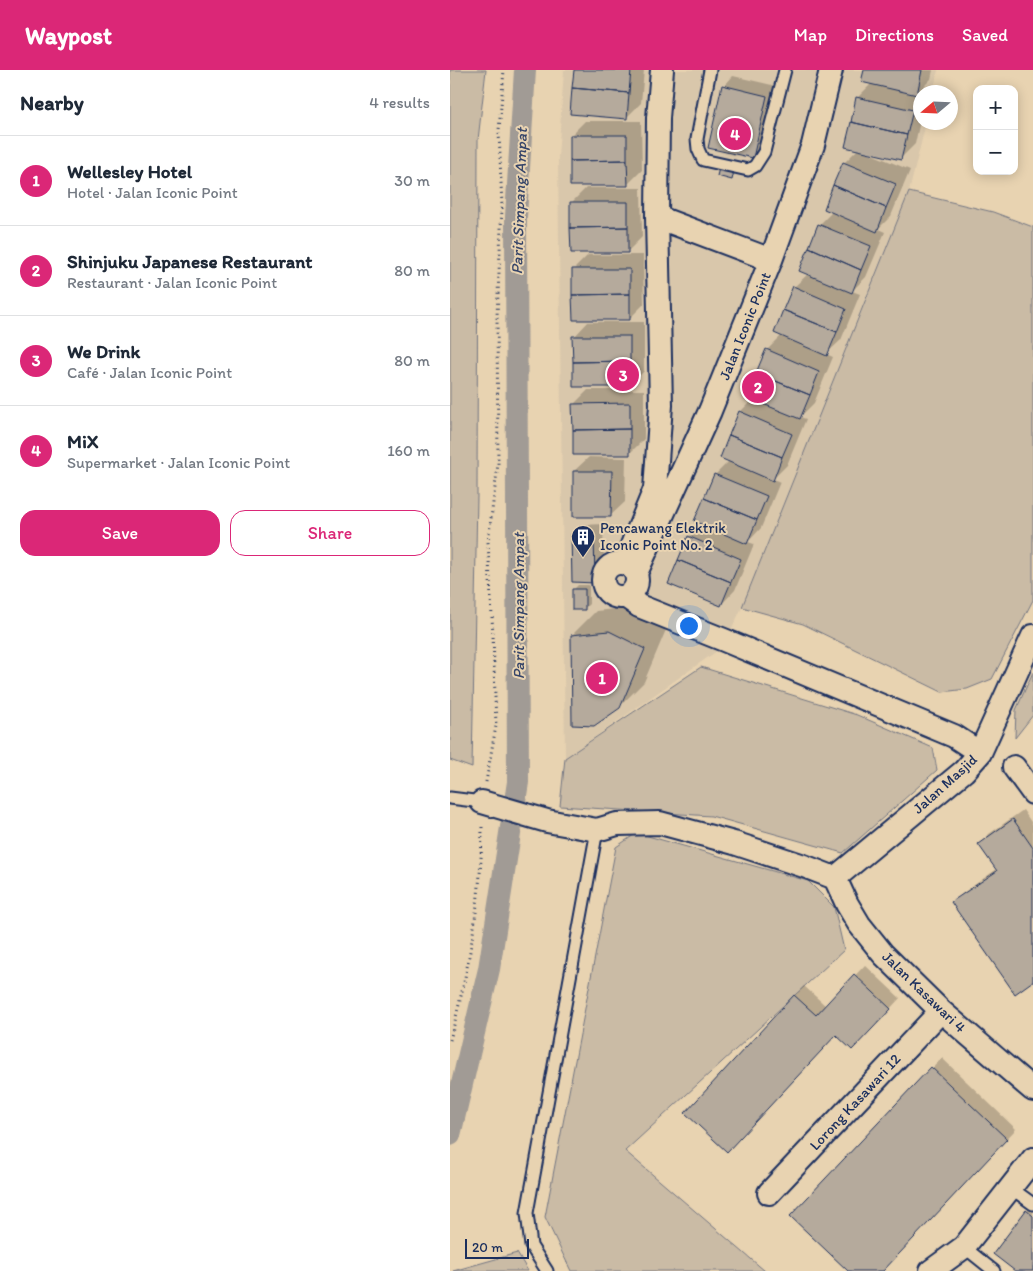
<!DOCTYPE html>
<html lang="en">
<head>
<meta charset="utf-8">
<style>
  body { margin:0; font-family:Itim,sans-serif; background:#f2f2f3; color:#1f2937 }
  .controls { position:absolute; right:15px; top:15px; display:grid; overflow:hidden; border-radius:10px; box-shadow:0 2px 12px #0003 }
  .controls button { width:45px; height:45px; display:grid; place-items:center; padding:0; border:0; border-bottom:1px solid #e0e1e3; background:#fff; color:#1f2937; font:25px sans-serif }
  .compass { position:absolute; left:463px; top:15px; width:45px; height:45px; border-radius:50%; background:#fff; box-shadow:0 2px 12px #0003; rotate:251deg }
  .scale { position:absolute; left:15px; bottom:12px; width:64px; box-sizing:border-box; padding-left:5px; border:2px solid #1b2f5e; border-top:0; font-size:14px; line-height:18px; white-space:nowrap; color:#1b2f5e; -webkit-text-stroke:4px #e8d3b1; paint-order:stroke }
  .you { position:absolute; left:238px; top:555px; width:18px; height:18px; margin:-12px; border:4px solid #fff; border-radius:50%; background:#1a73e8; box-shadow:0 0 0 8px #1a73e833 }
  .badge { display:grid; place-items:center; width:32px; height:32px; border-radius:50%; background:#db2777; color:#fff; font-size:16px; font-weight:700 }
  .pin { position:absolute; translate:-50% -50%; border:2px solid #fff; box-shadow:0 1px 5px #0006 }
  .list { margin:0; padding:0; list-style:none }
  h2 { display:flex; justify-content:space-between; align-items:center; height:65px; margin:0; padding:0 20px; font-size:21px }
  h2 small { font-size:16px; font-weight:400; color:#747a83 }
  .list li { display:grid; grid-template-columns:32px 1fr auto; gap:15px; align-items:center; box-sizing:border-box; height:90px; padding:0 20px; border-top:1px solid #e0e1e3 }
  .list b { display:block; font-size:19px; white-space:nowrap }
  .list p { margin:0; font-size:16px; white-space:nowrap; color:#747a83 }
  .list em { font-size:16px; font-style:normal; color:#747a83 }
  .actions { display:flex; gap:10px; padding:15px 20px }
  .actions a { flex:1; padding:11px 0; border:1px solid #db2777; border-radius:15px; text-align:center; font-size:18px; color:#db2777 }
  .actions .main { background:#db2777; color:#fff }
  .map { position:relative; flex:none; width:583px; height:1201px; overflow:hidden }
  header { display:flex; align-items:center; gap:30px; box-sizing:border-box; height:70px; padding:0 25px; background:#db2777; color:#fff }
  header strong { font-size:24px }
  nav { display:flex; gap:28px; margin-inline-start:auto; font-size:18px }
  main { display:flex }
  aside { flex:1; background:#fff }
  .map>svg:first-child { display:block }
</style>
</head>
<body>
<header>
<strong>Waypost</strong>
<nav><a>Map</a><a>Directions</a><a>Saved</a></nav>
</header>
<main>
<aside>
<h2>Nearby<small>4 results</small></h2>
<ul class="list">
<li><span class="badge">1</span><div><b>Wellesley Hotel</b><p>Hotel · Jalan Iconic Point</p></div><em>30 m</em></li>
<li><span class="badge">2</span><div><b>Shinjuku Japanese Restaurant</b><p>Restaurant · Jalan Iconic Point</p></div><em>80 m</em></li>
<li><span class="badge">3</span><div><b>We Drink</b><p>Café · Jalan Iconic Point</p></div><em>80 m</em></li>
<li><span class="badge">4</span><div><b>MiX</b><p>Supermarket · Jalan Iconic Point</p></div><em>160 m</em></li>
</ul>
<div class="actions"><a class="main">Save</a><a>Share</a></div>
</aside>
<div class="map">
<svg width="583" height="1201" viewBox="0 0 583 1201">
  <rect width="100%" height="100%" fill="#e8d3b1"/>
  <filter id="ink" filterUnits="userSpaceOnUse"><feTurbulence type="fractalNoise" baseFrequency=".02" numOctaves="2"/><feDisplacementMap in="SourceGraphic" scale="10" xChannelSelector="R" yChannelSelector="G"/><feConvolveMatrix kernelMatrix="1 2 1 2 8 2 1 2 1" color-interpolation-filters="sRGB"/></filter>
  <g filter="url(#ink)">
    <!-- built -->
    <path fill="#d9c7ab" d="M114 0H488L483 22H470V52L476 53 459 122 292 537 274 576 115 688 108 87Z"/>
    <!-- green -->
    <path fill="#cabba5" stroke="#727582" d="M0 0H36L28 70 27 426 22 698 0 690Z
      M459 122 543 142 583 157V530L542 609 517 619 492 622 353 554 292 537Z
      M251 597 407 645 483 678 487 700 393 783 261 746 110 736 115 688Z
      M583 602V645L565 668 566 640Z
      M187 763 358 811 384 837 394 880 175 1081 315 1201H121L95 1147 166 777Z
      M67 1183 78 1201H3Z"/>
    <!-- shadow -->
    <path fill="#0003" d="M125 0H194L191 33 177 47Z
      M415 0H483L481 9 467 23 470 24V51L465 74 451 88 420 81 419 83 460 100 441 146 428 159 435 162 416 207 402 221 410 224 391 270 376 284 383 287 364 333 350 347 356 349 337 395 323 409 330 412 311 458 298 472 304 474 285 520 271 535 239 467 253 453 265 405 279 391 290 342 304 328 317 280 332 265 344 217 358 204 350 201 370 154 382 142 394 93 408 79 407 28 422 13Z
      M283 6 326 16 312 77 302 87 274 16Z
      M135 51H191L192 100 177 115 121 65Z
      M136 118H191L192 167 177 182 121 133Z
      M138 185H193L194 234 179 249 123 200Z
      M138 252H194V301L180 316 124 267Z
      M138 320H194V369L180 383 124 334Z
      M139 387 176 388 175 432 160 446 124 401Z
      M153 454 154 502 144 511 122 465 132 455Z
      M128 515H139V534L134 539 123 520Z
      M183 537 218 555 194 612 169 637 122 565 146 541Z
      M573 740 583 755V909L503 832 513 823 547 799 529 774 539 764Z
      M415 895 450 928 412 969 386 963 236 1042 354 916 376 936Z
      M492 988 566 1059 431 1201H400L342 1146Z
      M583 1135V1201H567L577 1141Z"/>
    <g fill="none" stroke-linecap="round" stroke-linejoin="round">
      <!-- canal -->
      <path stroke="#a19b95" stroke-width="22" d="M0 1065 39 899 68 712 66 147 75 0"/>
    </g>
    <!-- building -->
    <path fill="#b5aa9c" stroke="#1b2f5e" d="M124 0H181L179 23 122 18Z
      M414 0H472L467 25 411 12Z
      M272 15 317 26 303 88 258 78Z
      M122 18 179 23 177 49 120 44Z
      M406 27 463 40 457 65 401 52Z
      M401 52 457 65 451 90 395 77Z
      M120 65H177V90L120 91Z
      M177 90 178 116H120V91Z
      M393 92 446 114 436 138 383 115Z
      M269 98 284 101 282 110 267 106Z
      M383 115 436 138 427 162 374 139Z
      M120 132H178V157L120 158Z
      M368 154 421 176 411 200 359 177Z
      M178 157V183H121L120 158Z
      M359 177 411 200 402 223 349 201Z
      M122 199H180V224L122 225Z
      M343 216 396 239 387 262 333 240Z
      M180 224V250H123L122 225Z
      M333 240 387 262 377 286 324 263Z
      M122 266H180V291L123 292Z
      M316 279 369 302 360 325 306 303Z
      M180 291V317H123V292Z
      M306 303 360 325 350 349 296 327Z
      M180 333V359L123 360 122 334Z
      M289 341 342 364 332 387 279 365Z
      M180 359V385H123V360Z
      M279 365 332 387 323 411 270 388Z
      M123 401H162L161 447H123Z
      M264 404 317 426 307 450 254 428Z
      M254 428 307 450 297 474 244 451Z
      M144 463 145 513 122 512 121 464Z
      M238 466 291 489 281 512 228 490Z
      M228 490 281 512 271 536 218 514Z
      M122 519H135V540H122Z
      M159 561 195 579 170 638 144 656 122 655 121 565Z
      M563 749 583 778V911L565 924 501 832 547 801 528 774Z
      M404 904 441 939 402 980 386 965 277 1082 235 1043 344 925 366 945Z
      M481 997 557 1069 433 1201H398L340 1146Z
      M576 1140 583 1146V1201H565L543 1184Z"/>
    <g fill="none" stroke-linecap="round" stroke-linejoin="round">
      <!-- service casing -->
      <g stroke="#1b2f5e" stroke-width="15">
        <path id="service" d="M260 0 247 69 248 79 253 90 298 100 305 96 314 82 335 0
          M0 728 32 732
          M561 1118 583 1134
          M514 1177 544 1201
          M97 1201 81 1176 77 1143 147 760"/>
      </g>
      <!-- minor casing -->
      <g stroke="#1b2f5e" stroke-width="26">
        <path id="minor" d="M207 147 321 190
          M178 485 205 419 211 335 207 147 208 48 212 0
          M153 510a17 17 0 1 1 34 0a17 17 0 1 1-34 0Z
          M186 503 260 341 321 190 363 75 381 0
          M175 526 189 536 274 570 504 666 530 683
          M564 697 583 723
          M32 732 97 751 147 760 167 754 210 753 284 773 354 796 385 808
          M385 808 514 701 530 683 583 566
          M385 808 397 834 409 854 433 884 491 941 583 1020
          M319 1123 491 941
          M481 1201 514 1177 583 1089"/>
      </g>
      <!-- path -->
      <path stroke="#1b2f5e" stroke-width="3" stroke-dasharray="1 4" stroke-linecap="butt" d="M36 712 46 656 43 565 38 472 48 394 47 246 52 137 49 60 54 0
        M0 970C19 900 32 826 32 753"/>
      <!-- service -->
      <use href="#service" stroke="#e8d3b1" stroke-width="11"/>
      <!-- minor -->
      <use href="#minor" stroke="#e8d3b1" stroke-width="22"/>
    </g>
  </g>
  <!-- icons -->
  <defs>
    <g id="building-pin" transform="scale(1.25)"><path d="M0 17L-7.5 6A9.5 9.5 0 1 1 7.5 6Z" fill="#1b2f5e" stroke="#e8d3b1"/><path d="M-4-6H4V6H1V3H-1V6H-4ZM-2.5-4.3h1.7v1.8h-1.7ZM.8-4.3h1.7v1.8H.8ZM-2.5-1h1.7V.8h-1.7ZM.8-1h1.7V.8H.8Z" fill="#fff"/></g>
  </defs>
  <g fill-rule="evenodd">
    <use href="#building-pin" x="133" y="467"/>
  </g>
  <g text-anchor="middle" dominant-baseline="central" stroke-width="4" stroke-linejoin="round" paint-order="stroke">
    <!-- street labels -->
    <g font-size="15" fill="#1b2f5e" stroke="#e8d3b1">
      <text transform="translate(295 256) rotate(-68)">Jalan Iconic Point</text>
      <text transform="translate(495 714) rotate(-42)">Jalan Masjid</text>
      <text transform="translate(474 922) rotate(44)">Jalan Kasawari 4</text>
      <text transform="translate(405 1032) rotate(-47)">Lorong Kasawari 12</text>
    </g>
    <!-- poi labels -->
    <g font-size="15" fill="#1b2f5e" stroke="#e8d3b1" text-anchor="start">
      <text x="150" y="458">Pencawang Elektrik<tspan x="150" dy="17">Iconic Point No. 2</tspan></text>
    </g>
    <!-- water labels -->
    <g font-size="16" font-style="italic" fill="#364569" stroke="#e8d3b1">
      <text transform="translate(69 131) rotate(-88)">Parit Simpang Ampat</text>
      <text transform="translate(68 536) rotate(-90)">Parit Simpang Ampat</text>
    </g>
  </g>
</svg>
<div class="controls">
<button>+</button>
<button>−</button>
</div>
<svg class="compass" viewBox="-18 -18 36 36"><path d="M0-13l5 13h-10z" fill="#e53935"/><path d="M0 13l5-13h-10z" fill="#747a83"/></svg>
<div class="scale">20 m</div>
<div class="you"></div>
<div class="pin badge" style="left:152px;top:608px">1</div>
<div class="pin badge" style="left:308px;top:317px">2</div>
<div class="pin badge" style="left:173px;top:305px">3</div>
<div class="pin badge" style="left:285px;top:64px">4</div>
</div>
</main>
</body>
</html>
